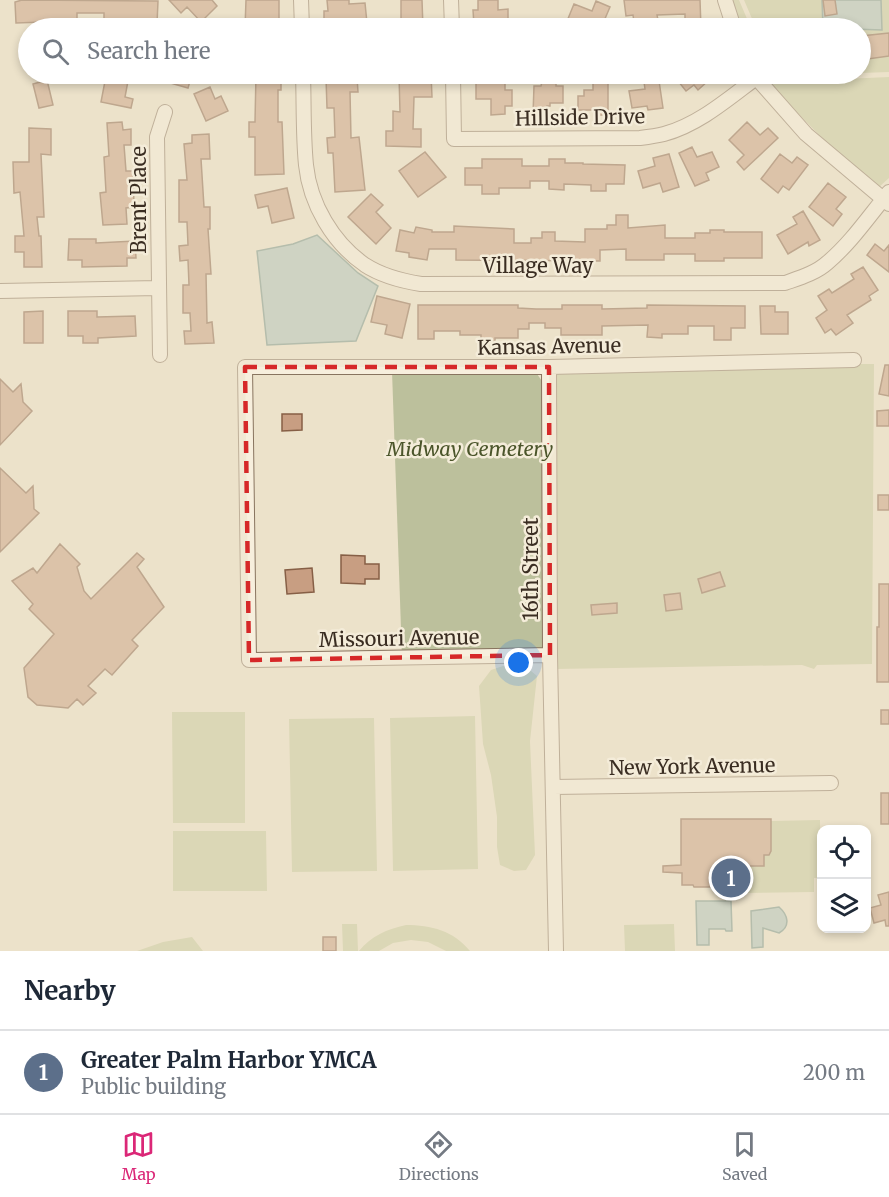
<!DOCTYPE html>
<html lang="en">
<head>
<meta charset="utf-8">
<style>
  body { margin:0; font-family:Merriweather,serif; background:#f2f2f3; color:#1f2937 }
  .controls { position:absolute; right:18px; bottom:18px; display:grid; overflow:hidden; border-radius:12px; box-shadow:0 3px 9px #0003 }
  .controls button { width:54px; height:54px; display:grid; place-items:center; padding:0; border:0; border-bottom:2px solid #e0e1e3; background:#fff; color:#1f2937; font:30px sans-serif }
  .you { position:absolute; left:519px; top:663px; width:21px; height:21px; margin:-15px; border:4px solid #fff; border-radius:50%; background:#1a73e8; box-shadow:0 0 0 9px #1a73e833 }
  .badge { display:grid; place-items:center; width:39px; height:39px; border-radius:50%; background:#db2777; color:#fff; font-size:20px; font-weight:700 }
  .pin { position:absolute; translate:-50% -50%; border:3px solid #fff; box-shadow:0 2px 6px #0006 }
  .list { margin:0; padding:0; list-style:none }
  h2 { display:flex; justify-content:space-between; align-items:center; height:78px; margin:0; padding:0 24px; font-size:26px }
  h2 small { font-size:20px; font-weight:400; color:#747a83 }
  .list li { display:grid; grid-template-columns:39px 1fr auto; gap:18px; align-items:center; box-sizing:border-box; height:84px; padding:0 24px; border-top:2px solid #e0e1e3 }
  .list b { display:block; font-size:22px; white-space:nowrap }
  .list p { margin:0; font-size:20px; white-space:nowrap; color:#747a83 }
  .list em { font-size:20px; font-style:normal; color:#747a83 }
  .icon { flex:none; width:33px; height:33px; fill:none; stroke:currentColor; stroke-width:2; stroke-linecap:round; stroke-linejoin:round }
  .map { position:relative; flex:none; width:889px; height:951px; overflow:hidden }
  .search { position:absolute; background:#fff; box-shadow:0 3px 9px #0003; left:18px; right:18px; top:18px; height:66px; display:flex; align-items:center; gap:15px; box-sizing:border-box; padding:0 21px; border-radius:33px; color:#747a83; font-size:22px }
  .sheet { height:162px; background:#fff }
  nav { display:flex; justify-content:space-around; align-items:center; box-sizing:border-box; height:84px; border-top:2px solid #e0e1e3; background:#fff; font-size:16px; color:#747a83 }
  nav a { display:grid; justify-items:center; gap:3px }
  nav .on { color:#db2777 }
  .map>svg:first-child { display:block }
</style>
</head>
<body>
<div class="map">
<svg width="889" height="951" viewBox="0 0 889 951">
  <rect width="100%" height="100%" fill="#ece2ca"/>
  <!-- green -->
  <path fill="#c6ca9e" d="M731 0H739L751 28H740Z
    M744 0H889V72L861 73 860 28H756Z
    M759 74H769L771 79 776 82 889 77V178L878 188 837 153Z
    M859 364H874L872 664 817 665 814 669 802 665 556 669 554 372 859 366Z
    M506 665H524L537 676 530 741 535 855 526 870 514 871 500 865 497 847V817L491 775 483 744 479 686 491 670Z
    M172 712H245V823H173Z
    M475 716 478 869 393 871 390 718Z
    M374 718 377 871 292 872 289 719Z
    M820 820 821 878H814V892L744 893V866H764V855H769L771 851V821Z
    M173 831H266L267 891H173Z
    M342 924H357L358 951H343Z
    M674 924 675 951H625L624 925Z
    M406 925C431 925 454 931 470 951H446L428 942 411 940 393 943 379 951H359C371 936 387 929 406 925Z
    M192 937 203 951H137L163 942Z"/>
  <!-- cemetery -->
  <path fill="#bcc09c" d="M392 371H535L546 387V655L402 657Z"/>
  <!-- water -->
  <path fill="#aac1ba" stroke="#719087" stroke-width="1.5" d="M822 0H881L882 30 823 28Z
    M317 235 358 273 378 286 356 341 267 345 257 251 293 244Z
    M696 901H731L732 931H726L725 929H709V945H697Z
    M779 907C788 915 791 926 779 933L763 928V947L752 948 751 911Z"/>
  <!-- building -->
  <path fill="#c89e82" stroke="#865f46" stroke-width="1.5" d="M22 0 158 1 157 24 142 23V28H104V13H77V28H43V22L16 23 15 2Z
    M169 0H212L217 6 201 22 187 7 181 13Z
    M246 0H279V28H245Z
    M327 0H349V4L365 3 367 23 324 26V11H328Z
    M401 0H422L423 28H401Z
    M478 0H498V10L508 9V24L474 25 473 10H478Z
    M624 0H700L701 28H685V14L657 15 658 20 634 22 633 15 626 16Z
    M823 0H835L837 14 825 16Z
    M596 1 610 7 601 28H570L565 26 574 4 592 11Z
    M889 33V56L861 60V36Z
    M162 74H192L188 88 160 80Z
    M256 74H281V90H278V122H282L284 174 255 175V137H249V122H255Z
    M407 74H431L432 97H414L413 129H421V147L386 146V131H393V111L400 112 399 75Z
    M658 74 663 108 648 110 647 106 632 108 629 91 645 89 643 75Z
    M687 74H703L709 80 698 90 694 85 686 91 678 81Z
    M106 76 128 81 125 97 133 99 131 108 101 102Z
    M357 77 358 92H350L351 138 359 137 365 190 335 192 333 153H328L327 138 335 137 334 108H327L326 78Z
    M47 80 53 105 39 108 33 84Z
    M542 81H556V86H563V103H550V106H547L546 115H533L534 86H541Z
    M593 81H608V115H594V110H578V96H584V90H593Z
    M505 82V90H512V106H505V114L491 115V99H476V83Z
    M210 87 215 99 221 96 228 111 206 121 194 94Z
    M122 122 123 130 131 129V145H124L126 171H133L134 207 126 208 127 224 103 225 100 193 106 192 104 157 109 156 107 123Z
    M747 122 760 135 768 128 778 138 744 170 737 162 744 155 729 140Z
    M29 128 51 129V155L41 154 44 217H37L39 236H41L42 267H24V252H15V236H24L20 192 14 193 13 162H29Z
    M209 134 210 159H201L204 207H210V229H208L211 274H206L207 323 212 322 214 343 185 344 184 331H191L190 313H183V285H189L188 260 180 261 179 246 188 245 187 222H179V180H187L184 144 192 143V135Z
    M692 147 697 157 712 152 719 167 706 173 709 180 695 186 679 153Z
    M425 152 446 177 418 197 399 171Z
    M669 154 679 187 663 192 660 183 643 188 638 171 655 166 653 158Z
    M780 154 792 163 797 157 808 165 789 190 783 186 778 193 761 179Z
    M482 159H522V166H549V159H565V163H583V164L625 165 624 184H606V191H591V185L564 184V190L549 189V181H530V188H499V194H482V185H465V168H482Z
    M828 183 846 197 836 209 842 214 833 226 809 207Z
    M287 188 294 218 272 223 268 206 258 208 255 195Z
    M371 194 383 205 376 212 391 228 376 244 348 217Z
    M803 211 820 240 809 246 808 242 788 254 777 235 797 224 793 217Z
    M616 215H628V228L665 225V238H695V233H710V230H724V232H762V258H724V261H695V254H664V260H626V249L600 250V261L456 260V249H429L427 260 409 257V253L396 251 400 230 414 233 416 227 432 230V232H454V226L514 229V243H531V238H542V232H555V241L585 242V229H607V225H616Z
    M69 239H96V243L135 241 136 258H127V266L82 267V260H68Z
    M875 244 884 251 889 245V272L867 255Z
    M863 267 878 290 869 296 871 300 847 315 853 323 836 335 831 329 825 333 816 318 827 310 818 296 829 289 832 293 854 279 851 274Z
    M377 296 410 304 402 338 385 334 387 325 371 322Z
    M418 305H518V308L536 309H562V305H602V309L647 308V305L745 306V328H731V340H714V326H688V334H662V338L647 337 648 325 602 326V335H561V328H545V323H529V329H518V338H495V342H481V335H460V331H434V339H418Z
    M760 306H775V312H788V334H761Z
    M43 311V343H24V312Z
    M68 311H97V317L135 316 136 336 98 338V343H83V336H68Z
    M885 365H889V396L879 394Z
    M0 379 13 392 21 384 23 402 32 411 0 445Z
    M889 410V426H877V411Z
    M282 414H302V430L282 431Z
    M0 468 26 493 33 486 34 509 39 513 0 552Z
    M878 495H889V510H878Z
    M60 544 80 564 77 567 84 591 91 599 137 553 144 559 137 567 164 607 132 640 138 646 112 675 105 669 88 686 96 693 83 705 77 699 68 708 37 705 28 697 24 668 54 634 29 609 33 604 12 581 33 568 37 573Z
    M341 555 365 556V564H379V579H365V584L341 583Z
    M312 568 314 592 287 594 285 570Z
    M720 572 725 586 702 593 698 579Z
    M879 584H889V682H877V627H879Z
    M680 593 682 609 666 611 664 595Z
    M617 603V613L592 615 591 605Z
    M881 710H889V724H881Z
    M881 793H889V824H881Z
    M681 819H771V851L769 855H764V866H744V871H737V887H694L693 885H682V873L663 872V866L681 865Z
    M889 892V926H886L885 920 874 923 870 908 881 905 878 895Z
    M323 937H336V951H323Z"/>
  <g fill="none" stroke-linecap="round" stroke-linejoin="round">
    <!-- minor casing -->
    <g stroke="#88745f" stroke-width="16">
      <path id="minor" d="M301 0 302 28
        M451 0 452 28
        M725 0 734 28
        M303 74C304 104 303 135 306 165 310 204 333 243 365 265 382 276 402 281 421 284L785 283C799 278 816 273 827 263 851 243 869 216 889 192
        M453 74 454 139 640 138C648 137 656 136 664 134 698 125 728 99 756 78
        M753 74 806 134 889 204
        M0 291 158 288
        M160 355 157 137 165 112
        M549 367 550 655 556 951
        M550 655 249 660 245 367H549L854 360
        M553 787 831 783"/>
    </g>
    <!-- minor -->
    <use href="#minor" stroke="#f7efdd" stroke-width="14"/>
  </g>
  <!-- marked area -->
  <path d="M0 0H889V951H0ZM245 367H549L550 655 249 660Z" fill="#ece2ca" fill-opacity=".55" fill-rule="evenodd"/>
  <path fill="none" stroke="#d62828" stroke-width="4.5" stroke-dasharray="12 8" stroke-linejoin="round" d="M245 367H549L550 655 249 660Z"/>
  <g text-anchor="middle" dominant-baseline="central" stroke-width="5" stroke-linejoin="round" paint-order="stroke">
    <!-- street labels -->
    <g font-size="20" fill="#3a2d22" stroke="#f4ecd9">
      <text transform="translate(580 117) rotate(-1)">Hillside Drive</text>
      <text transform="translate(138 200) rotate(-90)">Brent Place</text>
      <text x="538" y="265">Village Way</text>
      <text transform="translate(549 346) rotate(-1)">Kansas Avenue</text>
      <text transform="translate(530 569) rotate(-90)">16th Street</text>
      <text transform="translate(399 638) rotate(-1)">Missouri Avenue</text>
      <text transform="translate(692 766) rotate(-1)">New York Avenue</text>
    </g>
    <!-- park labels -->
    <g font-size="20" font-style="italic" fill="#4b552a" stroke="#f4ecd9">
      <text x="470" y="448">Midway Cemetery</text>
    </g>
  </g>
</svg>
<div class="controls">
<button><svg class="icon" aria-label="locate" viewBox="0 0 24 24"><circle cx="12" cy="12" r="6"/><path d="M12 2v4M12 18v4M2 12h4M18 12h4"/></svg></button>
<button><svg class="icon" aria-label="layers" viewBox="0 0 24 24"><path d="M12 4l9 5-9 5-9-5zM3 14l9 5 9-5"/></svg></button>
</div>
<div class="you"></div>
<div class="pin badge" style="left:731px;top:878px;background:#5c6f8a">1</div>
<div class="search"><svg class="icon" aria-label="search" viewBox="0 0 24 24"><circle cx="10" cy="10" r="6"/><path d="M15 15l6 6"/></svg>Search here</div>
</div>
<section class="sheet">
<h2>Nearby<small></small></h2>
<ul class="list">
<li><span class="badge" style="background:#5c6f8a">1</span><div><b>Greater Palm Harbor YMCA</b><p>Public building</p></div><em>200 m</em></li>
</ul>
</section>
<nav>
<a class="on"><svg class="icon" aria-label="map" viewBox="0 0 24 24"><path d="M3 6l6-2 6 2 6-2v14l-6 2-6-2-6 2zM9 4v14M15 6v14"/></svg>Map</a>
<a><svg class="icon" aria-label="directions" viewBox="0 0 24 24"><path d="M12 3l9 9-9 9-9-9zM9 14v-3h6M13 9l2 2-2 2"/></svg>Directions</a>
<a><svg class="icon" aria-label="saved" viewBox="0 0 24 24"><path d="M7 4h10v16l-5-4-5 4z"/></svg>Saved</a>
</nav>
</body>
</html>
